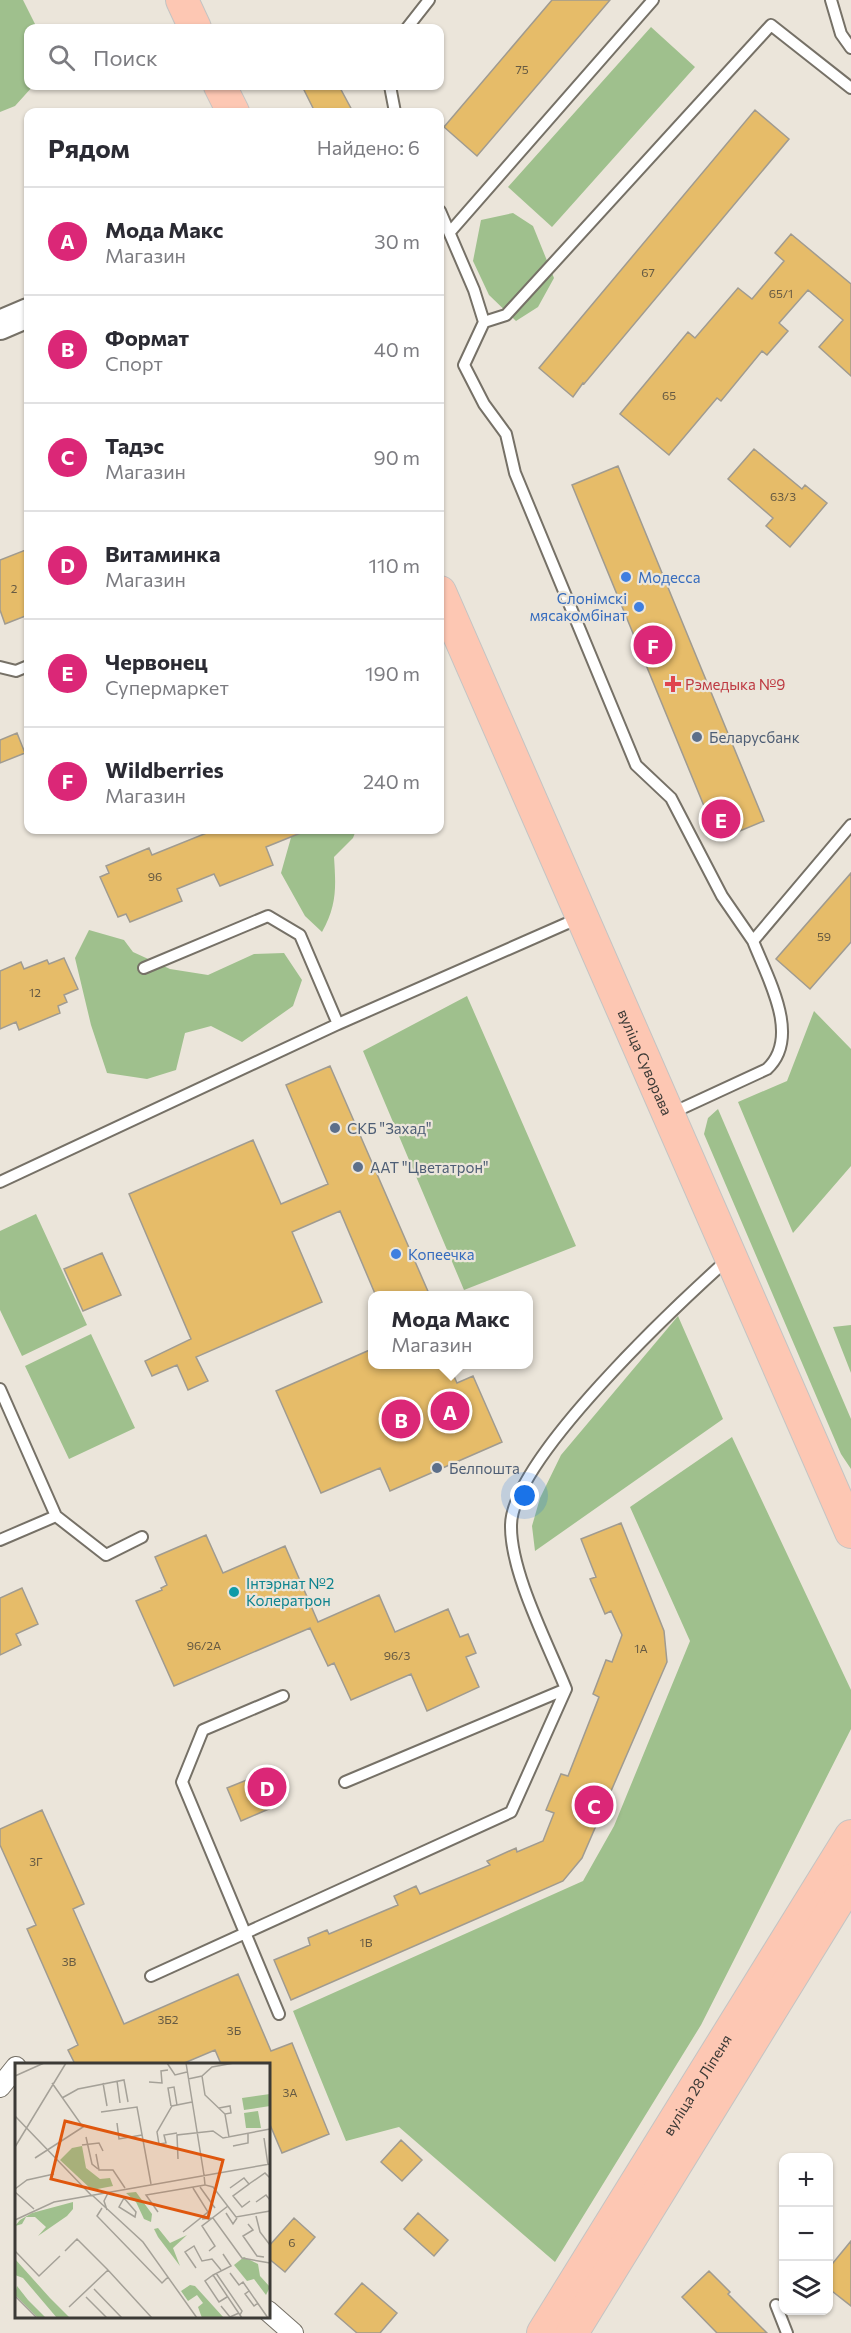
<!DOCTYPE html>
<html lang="ru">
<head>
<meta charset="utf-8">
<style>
  body { margin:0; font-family:Commissioner,sans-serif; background:#f2f2f3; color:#2b2b33 }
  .controls { position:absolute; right:18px; bottom:18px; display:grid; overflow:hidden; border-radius:12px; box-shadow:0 2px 4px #0004 }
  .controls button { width:54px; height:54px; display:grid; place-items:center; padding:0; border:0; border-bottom:2px solid #e1e1e2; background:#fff; color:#2b2b33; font:30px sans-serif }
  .you { position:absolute; left:525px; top:1496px; width:21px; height:21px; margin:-15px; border:4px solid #fff; border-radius:50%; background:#1a73e8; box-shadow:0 0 0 9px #1a73e833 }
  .badge { display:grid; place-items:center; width:39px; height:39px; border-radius:50%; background:#db2777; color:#fff; font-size:20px; font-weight:700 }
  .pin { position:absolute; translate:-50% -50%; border:3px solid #fff; box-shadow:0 2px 6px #0006 }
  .popup { position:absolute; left:368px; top:1291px; width:165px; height:78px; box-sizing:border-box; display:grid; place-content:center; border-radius:12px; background:#fff; filter:drop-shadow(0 2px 4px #0005); font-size:20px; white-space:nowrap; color:#7c7c81 }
  .popup b { font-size:22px; color:#2b2b33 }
  .popup::after { content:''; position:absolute; left:50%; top:100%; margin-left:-12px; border:12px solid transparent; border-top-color:#fff }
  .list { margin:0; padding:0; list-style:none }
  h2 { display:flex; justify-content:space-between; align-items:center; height:78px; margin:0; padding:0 24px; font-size:26px }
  h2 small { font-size:20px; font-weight:400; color:#7c7c81 }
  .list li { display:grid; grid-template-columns:39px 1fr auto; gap:18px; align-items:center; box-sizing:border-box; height:108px; padding:0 24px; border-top:2px solid #e1e1e2 }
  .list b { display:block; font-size:22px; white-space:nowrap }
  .list p { margin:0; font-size:20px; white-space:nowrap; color:#7c7c81 }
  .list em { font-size:20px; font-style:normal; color:#7c7c81 }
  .icon { flex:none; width:33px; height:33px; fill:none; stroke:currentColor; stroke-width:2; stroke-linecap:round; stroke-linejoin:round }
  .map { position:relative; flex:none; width:851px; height:2333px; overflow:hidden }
  .search { position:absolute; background:#fff; box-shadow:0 2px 4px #0004; left:24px; top:24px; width:420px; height:66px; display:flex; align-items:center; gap:15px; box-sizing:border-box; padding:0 21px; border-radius:12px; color:#7c7c81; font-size:22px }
  .panel { position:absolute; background:#fff; box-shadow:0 2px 4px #0004; left:24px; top:108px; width:420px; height:726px; border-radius:12px }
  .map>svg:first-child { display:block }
</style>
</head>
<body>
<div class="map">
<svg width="851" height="2333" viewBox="0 0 851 2333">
  <rect width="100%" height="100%" fill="#ebe5da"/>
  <!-- green -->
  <path fill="#9fc08d" d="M0 0H23L37 28H28V86H33L15 106 0 112Z
    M651 27 695 67 552 227 508 187Z
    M513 213 533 226 554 278 538 307 516 321 489 295 473 261 481 220Z
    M290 830H356L353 838 334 857C336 887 337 905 322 932L305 916 281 873 292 834Z
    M89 930 124 940 133 952 170 969 208 975 254 954 284 953 302 980 293 1006 242 1042 211 1026 185 1033 176 1070 147 1079 107 1073 91 1025 75 958Z
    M467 996 576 1246 464 1290 363 1051Z
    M814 1011 851 1049V1166L793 1233 738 1102 787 1081Z
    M718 1109 851 1419V1469L841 1454 704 1134 708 1118Z
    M36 1214 87 1325 22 1356 0 1310V1231Z
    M678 1316 723 1419 535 1551 532 1526 540 1498 561 1455Z
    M851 1325V1373L833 1327Z
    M91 1334 135 1428 69 1459 25 1366Z
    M732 1437 851 1690V1729L701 2025 555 2262 399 2127 346 2141 293 2011 583 1881 614 1826 690 1641 630 1507Z"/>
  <!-- building -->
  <path fill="#e6bc69" stroke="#a09b90" stroke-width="1.5" d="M552 0H610L477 156 444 127Z
    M302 86H339L353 112H315Z
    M755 110 789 139 584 384 583 383 573 397 539 368Z
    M791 234 851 284V376L819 347 843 320 808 290 779 323 788 331 767 355 762 351 721 401 717 398 669 455 620 414 688 332 695 338 738 288 752 299 784 261 775 253Z
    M754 449 802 489 805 485 827 503 790 547 766 526 773 518 728 479Z
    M618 466 764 821 718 840 572 485Z
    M28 549V615L5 624 0 610V560Z
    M17 733 25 753 0 763V740Z
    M214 830H308L266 847 273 865 220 886 214 874 177 889 182 901 130 922 126 914 118 917 100 877 109 873 106 866 149 848 152 855Z
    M851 873V942L810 989 776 959Z
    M64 958 78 989 64 995 67 1002 58 1006 60 1013 19 1030 16 1022 0 1029V971L21 962 24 969 47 960 49 964Z
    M330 1066 430 1296H376L340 1211 292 1232 322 1302 196 1357 208 1381 188 1390 177 1365 152 1376 145 1361 191 1339 129 1194 253 1140 281 1204 328 1184 286 1085Z
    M102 1253 121 1295 83 1311 64 1269Z
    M372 1349V1365H449L457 1383 473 1376 502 1442 390 1491 380 1468 321 1493 276 1391Z
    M621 1523 664 1631 667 1662 582 1858 563 1881 291 2000 274 1960 310 1945 308 1938 327 1930 329 1934 398 1905 394 1896 416 1886 420 1894 490 1865 487 1861 516 1848 517 1852 543 1841 554 1813 546 1810 561 1774 568 1776 599 1697 593 1694 606 1660 612 1662 622 1635 611 1611 605 1614 590 1579 596 1577 581 1539Z
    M206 1535 223 1573 285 1546 318 1622 379 1595 395 1632 448 1609 460 1637 468 1634 476 1653 466 1657 479 1687 427 1711 411 1674 351 1700 334 1663 328 1666 310 1628 174 1686 136 1601 162 1590 161 1588 167 1585 155 1557Z
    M22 1588 38 1624 16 1634 21 1645 0 1655V1598Z
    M264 1773 278 1805 241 1821 227 1788Z
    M42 1810 84 1904 73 1909 124 2024 238 1974 271 2051 292 2043 329 2134 282 2153 268 2120V2064H221L215 2050 182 2064H75L68 2050 78 2045 27 1929 36 1925 0 1845V1829Z
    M401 2140 422 2160 402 2181 381 2162Z
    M418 2213 448 2240 434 2256 404 2229Z
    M294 2218 315 2237 285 2272 268 2258V2247Z
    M851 2241V2306L828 2288V2269Z
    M709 2271 730 2292 728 2294 767 2333H717L682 2297Z
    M362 2283 397 2313 380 2333H357L335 2314Z"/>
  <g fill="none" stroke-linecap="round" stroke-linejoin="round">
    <!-- service casing -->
    <g stroke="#767167" stroke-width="14">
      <path id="service" d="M831 0 841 34 851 48
        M407 28 429 0
        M390 86 395 112
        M440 211 474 290 484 322 464 365 484 404 506 434 515 473 636 765 671 798 722 896 753 941 851 825
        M450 232 653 0
        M484 322 506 315 771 25 851 88
        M0 667 16 671 28 666
        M144 968 268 916 300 935 338 1024
        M672 1113 767 1069C802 1037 767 977 753 941
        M0 1182 338 1024 579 918
        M0 1389 56 1516 0 1540
        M56 1516 106 1555 142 1537
        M345 1782 566 1689C548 1644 510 1572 511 1525 512 1459 677 1305 727 1260
        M151 1976 511 1812 566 1689
        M279 2014 182 1782 203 1730 283 1696
        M776 2305 787 2333"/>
    </g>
    <!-- minor casing -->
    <g stroke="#767167" stroke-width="22">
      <path id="minor" d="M0 2087 16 2067
        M268 2311 293 2333"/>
    </g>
    <!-- secondary casing -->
    <g stroke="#767167" stroke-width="32">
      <path id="secondary" d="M0 325 28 313"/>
    </g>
    <!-- primary casing -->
    <g stroke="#c4c4c3" stroke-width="34">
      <g id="primary">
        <path d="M182 0 195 28"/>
        <path d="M220 86 233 112"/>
        <path id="s1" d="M440 592 851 1532"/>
        <path id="s2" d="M543 2333 851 1836"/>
        <path d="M572 2333 851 1880"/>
      </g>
    </g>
    <!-- service -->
    <use href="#service" stroke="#fff" stroke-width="10"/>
    <!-- minor -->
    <use href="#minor" stroke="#fff" stroke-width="20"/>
    <!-- secondary -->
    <use href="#secondary" stroke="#fff" stroke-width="28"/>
    <!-- primary -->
    <use href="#primary" stroke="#fdc7b3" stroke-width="32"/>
  </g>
  <!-- markers -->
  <g fill="#3f7fe0" stroke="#ebe5da" stroke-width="2">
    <circle cx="626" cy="577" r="6"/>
    <circle cx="639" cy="607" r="6"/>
    <circle cx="396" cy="1254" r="6"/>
  </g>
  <path fill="#e0444e" stroke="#ebe5da" stroke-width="2" d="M670 675h6v6h6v6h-6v6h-6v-6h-6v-6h6z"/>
  <g fill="#5c6f8a" stroke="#ebe5da" stroke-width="2">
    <circle cx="697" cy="737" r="6"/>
    <circle cx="335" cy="1128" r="6"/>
    <circle cx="358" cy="1167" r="6"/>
    <circle cx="437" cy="1468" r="6"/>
  </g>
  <circle fill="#0f9aa8" stroke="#ebe5da" stroke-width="2" cx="234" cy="1592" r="6"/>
  <g text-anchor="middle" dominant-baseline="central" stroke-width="4.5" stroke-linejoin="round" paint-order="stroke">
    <!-- number labels -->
    <g font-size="12" fill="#665a43">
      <text x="522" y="69">75</text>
      <text x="648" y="272">67</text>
      <text x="781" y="293">65/1</text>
      <text x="669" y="395">65</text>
      <text x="783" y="496">63/3</text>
      <text x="14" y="588">2</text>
      <text x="155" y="876">96</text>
      <text x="824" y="936">59</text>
      <text x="35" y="992">12</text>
      <text x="204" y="1645">96/2А</text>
      <text x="641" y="1648">1А</text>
      <text x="397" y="1655">96/3</text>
      <text x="36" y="1861">3Г</text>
      <text x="366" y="1942">1В</text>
      <text x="69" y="1961">3В</text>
      <text x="168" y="2019">3Б2</text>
      <text x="234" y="2030">3Б</text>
      <text x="290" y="2092">3А</text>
      <text x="292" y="2242">6</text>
    </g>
    <!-- shop labels -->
    <g font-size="15" fill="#366cbe" stroke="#ebe5da" text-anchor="start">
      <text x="638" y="577">Модесса</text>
      <text x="627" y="598" text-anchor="end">Слонімскі<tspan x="627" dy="17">мясакомбінат</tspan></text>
      <text x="408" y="1254">Копеечка</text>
    </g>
    <!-- health labels -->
    <g font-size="15" fill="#be3a42" stroke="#ebe5da" text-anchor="start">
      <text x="685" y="684">Рэмедыка №9</text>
    </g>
    <!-- service labels -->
    <g font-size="15" fill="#4e5e75" stroke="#ebe5da" text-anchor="start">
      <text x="709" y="737">Беларусбанк</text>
      <text x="347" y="1128">СКБ "Захад"</text>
      <text x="370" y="1167">ААТ "Цветатрон"</text>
      <text x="449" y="1468">Белпошта</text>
    </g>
    <!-- street labels -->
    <g font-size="15" fill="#3c3a36" stroke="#ebe5da">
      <text stroke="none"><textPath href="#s1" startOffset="513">вуліца Суворава</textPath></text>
      <text stroke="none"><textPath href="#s2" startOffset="292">вуліца 28 Ліпеня</textPath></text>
    </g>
    <!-- culture labels -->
    <g font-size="15" fill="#0d838f" stroke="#ebe5da" text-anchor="start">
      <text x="246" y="1583">Інтэрнат №2<tspan x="246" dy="17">Колератрон</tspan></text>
    </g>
  </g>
  <!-- overview -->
  <g transform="translate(15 2063)">
    <rect width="255" height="255" fill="#ebe5da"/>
    <path d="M255 31V43L229 47 227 35ZM243 48 246 65H231L229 50ZM67 83 71 105 85 116 95 115 98 123 77 127 45 97 57 85ZM121 129 137 151 136 159 129 156 121 139 111 130ZM58 139V146L52 153 23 173 31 164 20 154H11L7 161 0 163 5 157 17 150ZM143 165 155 180 172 172 158 185 165 203 143 174 139 166ZM229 194 243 201 245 213 255 224 251 232 239 216 232 218 219 202ZM0 196 35 235 55 255H42L8 215 0 212ZM175 222 180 223 209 255H187L183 244 188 240 182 232 173 238 166 228ZM2 223 13 237 31 255H23L0 232Z" fill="#9fc08d"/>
    <path fill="none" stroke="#a5a198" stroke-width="1.5" d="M152 0 160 12 172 9M171 0 189 112M0 13 29 0M187 13 190 32 210 51 214 74M173 16 187 13 197 4 219 0M102 18 105 40M134 19 147 20 146 8 153 7M88 20 92 43M47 35 63 26 109 17 113 39M156 43 153 25 159 24 162 42M204 45 215 43 216 50 210 51M86 49 122 44 136 121M0 53 76 132M102 60 104 76 127 72M162 70 149 72 151 80 144 81 142 69 157 43 177 39M71 74 77 101 83 106M249 75 253 102M67 82 84 80 88 88M218 83 233 80V70M0 84 51 0M81 91 84 107H98L110 125M20 95 68 64 37 20M163 96 162 72 198 68 208 75 255 66M189 112 190 122 198 124 221 154 255 148M234 121 250 110 255 115M185 124 200 145M215 125 229 115 234 121 218 133 227 144 235 138M0 126 12 117 39 111M0 129 19 146M77 132 128 179 182 255M109 135 121 149 120 154 104 144ZM241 139 251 132 255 137M87 145 82 153 147 220 153 214M92 147 89 138 93 130M143 149 131 132 190 122M211 150 218 161 222 155M241 153 245 169 255 182M187 156 198 155 227 195 255 200M0 157 39 139 255 101M233 161 238 167 228 173 242 193 249 194M168 169 193 149 178 125M0 188 24 213 45 193M50 188 62 176 93 207M194 188 200 183 187 163 213 143M208 191 216 203 198 212 227 255M181 205 170 189 179 183 187 198 197 196 206 207M201 210 227 248 225 252M215 210 224 222 228 219 253 255M198 212 190 218 204 239 212 234M79 226 107 255M234 228 230 231 239 243 243 240M0 233 22 255M71 234 92 255M206 243 215 254 224 250M54 244 93 207 137 255"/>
    <path fill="#df570e" fill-opacity="0.15" stroke="#df570e" stroke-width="3" d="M50 58 208 97 193 155 36 116Z"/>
    <rect width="255" height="255" fill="none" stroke="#3c3a36" stroke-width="3"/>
  </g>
</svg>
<div class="controls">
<button>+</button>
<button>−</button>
<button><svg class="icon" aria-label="layers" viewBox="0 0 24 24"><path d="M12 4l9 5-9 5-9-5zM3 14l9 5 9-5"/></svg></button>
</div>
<div class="you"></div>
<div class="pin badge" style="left:450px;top:1411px">A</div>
<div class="popup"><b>Мода Макс</b>Магазин</div>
<div class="pin badge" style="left:401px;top:1419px">B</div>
<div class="pin badge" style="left:594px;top:1805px">C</div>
<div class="pin badge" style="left:267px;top:1787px">D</div>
<div class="pin badge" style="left:721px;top:819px">E</div>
<div class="pin badge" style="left:653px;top:645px">F</div>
<div class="search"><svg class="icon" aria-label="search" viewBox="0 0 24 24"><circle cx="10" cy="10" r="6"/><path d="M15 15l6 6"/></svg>Поиск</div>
<section class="panel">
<h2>Рядом<small>Найдено: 6</small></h2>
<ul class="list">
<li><span class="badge">A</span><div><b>Мода Макс</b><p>Магазин</p></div><em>30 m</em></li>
<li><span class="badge">B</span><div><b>Формат</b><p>Спорт</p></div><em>40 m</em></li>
<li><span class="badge">C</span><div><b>Тадэс</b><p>Магазин</p></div><em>90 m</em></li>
<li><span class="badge">D</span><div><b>Витаминка</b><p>Магазин</p></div><em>110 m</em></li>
<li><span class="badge">E</span><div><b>Червонец</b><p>Супермаркет</p></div><em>190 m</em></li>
<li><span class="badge">F</span><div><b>Wildberries</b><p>Магазин</p></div><em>240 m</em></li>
</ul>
</section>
</div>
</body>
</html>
